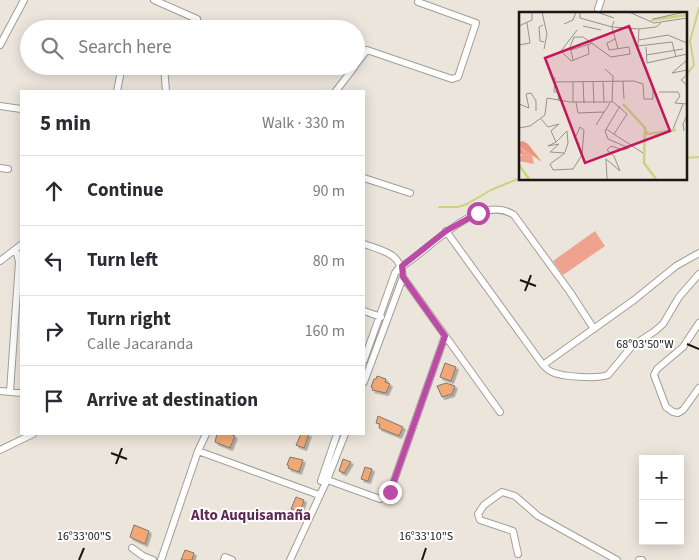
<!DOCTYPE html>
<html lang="en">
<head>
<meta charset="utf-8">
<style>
  body { margin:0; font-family:"Source Sans 3",sans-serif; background:#f7f7f7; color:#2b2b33 }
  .controls { position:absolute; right:15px; bottom:15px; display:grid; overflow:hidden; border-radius:0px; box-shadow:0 2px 12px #0003 }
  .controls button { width:45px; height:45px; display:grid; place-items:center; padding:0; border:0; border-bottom:1px solid #e1e1e2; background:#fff; color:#2b2b33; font:25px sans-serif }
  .stop { position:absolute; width:15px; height:15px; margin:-11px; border:4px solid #bc4ba6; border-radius:50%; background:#fff }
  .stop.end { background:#bc4ba6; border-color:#fff; box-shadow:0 1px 5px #0008 }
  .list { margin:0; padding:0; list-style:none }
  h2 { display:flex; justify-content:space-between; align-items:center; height:65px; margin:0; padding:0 20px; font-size:21px }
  h2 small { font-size:16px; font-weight:400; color:#7c7c81 }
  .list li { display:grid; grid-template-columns:32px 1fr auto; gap:15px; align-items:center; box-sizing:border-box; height:70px; padding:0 20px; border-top:1px solid #e1e1e2 }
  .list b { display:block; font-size:19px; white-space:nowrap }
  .list p { margin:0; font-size:16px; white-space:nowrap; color:#7c7c81 }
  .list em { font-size:16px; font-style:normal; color:#7c7c81 }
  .icon { flex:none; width:28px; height:28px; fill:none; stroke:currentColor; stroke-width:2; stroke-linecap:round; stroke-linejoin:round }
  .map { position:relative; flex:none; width:699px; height:560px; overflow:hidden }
  .search { position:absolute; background:#fff; box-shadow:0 2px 12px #0003; left:20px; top:20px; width:345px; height:55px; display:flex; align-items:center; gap:12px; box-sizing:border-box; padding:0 18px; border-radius:28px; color:#7c7c81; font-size:19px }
  .panel { position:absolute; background:#fff; box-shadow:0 2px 12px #0003; left:20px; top:90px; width:345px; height:345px; border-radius:0px }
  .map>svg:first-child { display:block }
</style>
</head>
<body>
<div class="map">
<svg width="699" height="560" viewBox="0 0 699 560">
  <defs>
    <filter id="shadow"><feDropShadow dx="2.5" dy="2.5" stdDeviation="0" flood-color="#0004"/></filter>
  </defs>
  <rect width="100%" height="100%" fill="#ece5dc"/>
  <!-- green -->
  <path fill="#efa38f" d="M595 231 605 246 563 275 553 261Z"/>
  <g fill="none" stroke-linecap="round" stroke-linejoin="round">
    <!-- stream -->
    <path stroke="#c9d480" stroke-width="2" d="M685 76 694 65 690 41 699 8
      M685 158 699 157
      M439 207H458L467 204 491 190 520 178"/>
  </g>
  <!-- building -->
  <path fill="#f1a875" stroke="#807771" filter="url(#shadow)" d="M445 363 456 367 451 381 440 377Z
    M377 376 386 379 385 382 390 384 386 393 372 390 373 388 371 387 374 379H376Z
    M446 383 455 386 452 394 442 397 437 386Z
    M378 416 403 427 399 436 379 428 380 424 376 423Z
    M217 434H230L235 436 230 448 215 442Z
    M301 434H309L304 448 296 445Z
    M290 457 303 460 299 472 288 468 289 466 287 465Z
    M343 459 351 462 344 473 339 471Z
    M365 467 372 469 368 481 361 479Z
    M296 497 304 500 300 512 291 509Z
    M134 525 149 531 145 544 130 537Z
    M185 550 194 553 192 560H181Z"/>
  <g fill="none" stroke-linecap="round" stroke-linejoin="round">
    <!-- street casing -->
    <g stroke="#a49d95" stroke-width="8">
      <path id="street" d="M154 0 197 19
        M598 9 601 0
        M0 45 24 0
        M356 64 367 50 452 79 458 77 476 23 418 2
        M164 66 166 91
        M117 91 122 66
        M336 91 355 66
        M0 106 21 109
        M0 168 8 169
        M364 178 410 193
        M446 231 543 365C546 368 549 371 552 372 562 377 598 379 608 375L632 346 655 331 663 324 679 297 699 274
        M364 244C383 251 401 253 403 277L364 382
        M0 261 21 245
        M403 277 500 412
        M364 311 381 317
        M699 323 683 347 657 369 654 375 666 407 673 412 678 413 683 410 699 388
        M364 360 395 273 398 269C427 253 478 191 514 215L570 292 594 329
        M543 365 634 300 676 266 699 253
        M0 391 21 393
        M10 392 19 262 16 249
        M0 450 33 434
        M198 451 319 495
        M322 478 380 499 386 497 390 492 445 336
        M321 481 337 434
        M132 548 143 556 153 560
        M518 554 513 531 480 520 478 514 484 505 502 492 515 496 538 516 617 560
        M161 560 198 451 206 434
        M224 560 225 557 232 560
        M290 560 327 480 345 434
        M639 560H642"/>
    </g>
    <!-- street -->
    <use href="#street" stroke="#fff" stroke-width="6"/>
  </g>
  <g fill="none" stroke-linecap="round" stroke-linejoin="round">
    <!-- route -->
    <path stroke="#bc4ba6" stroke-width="6" d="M390 492 445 336 403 277 402 266 446 231 478 213"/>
  </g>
  <!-- ticks -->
  <path fill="none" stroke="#191613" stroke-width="2" d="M520 280 536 286M525 291 531 275M687 344 699 349M111 453 127 459M116 464 122 448M79 560 84 548M422 560 426 548"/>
  <g text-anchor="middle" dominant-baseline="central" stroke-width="4" stroke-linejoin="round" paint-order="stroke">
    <!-- neighbourhood labels -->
    <g font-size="15" font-weight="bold" fill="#5f2854" stroke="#fff">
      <text x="251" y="515">Alto Auquisamaña</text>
    </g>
  </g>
  <!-- overview -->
  <g transform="translate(519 12)">
    <rect width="168" height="168" fill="#ece5dc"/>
    <path d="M0 135 13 143 15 152 0 149V144H3Z" fill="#efa38f"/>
    <path d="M4 129 9 132 23 150 1 135 4 140 0 144V130Z" fill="#eb957f"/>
    <path fill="none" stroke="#c9d480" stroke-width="2.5" d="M132 8 168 3M104 92 126 116 125 151 137 167M126 118 129 122 157 118M0 153 10 167"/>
    <path fill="none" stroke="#98928c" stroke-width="1" d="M23 0 28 22 25 37M61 0V6L93 15 120 17 137 15 142 11M78 0 95 6M110 0 135 11 168 6M134 7 166 0M95 9 93 15 99 37M45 12 54 8 57 0M24 13 20 15 21 29 25 30M0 14 13 8V0M64 14 82 18M120 17 119 34 153 30 157 45M58 18 42 39 52 49 70 42 69 33M120 28 149 23 168 31M0 33 11 31 8 11M127 35 128 51 168 42M52 38 74 31M127 43 164 37M54 48 51 35 55 25H64L92 45 111 42 110 35 90 38 88 31 96 27M86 57 94 64 93 90M153 61 168 48M153 61 168 58M168 63 162 68 168 73M36 65 35 80H39L40 89M104 69 105 87M35 70 115 69 124 72 125 87H134V77M54 70V90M64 70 65 91M74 70 75 91M84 70 85 90M140 80H159L161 84 156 91 168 92M93 89 108 102 95 122M57 90 59 101 85 100M0 92 10 96 7 82 12 81 17 89V99M22 107 29 115 40 112 32 119 37 130 29 134 40 132 31 140 46 141 31 152 34 158 54 157 63 143 65 118 61 115 57 124M77 113 91 91M0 116 11 114 26 103 28 86 51 90H93M87 117 124 141M154 117 164 92M165 119 164 112 168 103M37 130 48 119 49 131 46 140M88 167 87 147 101 159 95 144 88 138 92 134 104 138 110 136 89 127 86 119 101 94"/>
    <path fill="#c2185b" fill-opacity="0.15" stroke="#c2185b" stroke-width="2.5" d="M110 14 151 119 66 151 26 46Z"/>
    <rect width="168" height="168" fill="none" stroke="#191613" stroke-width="2.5"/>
  </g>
  <g font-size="12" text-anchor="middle" fill="#191613" stroke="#fff" stroke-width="4" stroke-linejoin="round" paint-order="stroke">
    <text x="645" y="348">68°03'50"W</text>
    <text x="84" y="540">16°33'00"S</text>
    <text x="426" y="540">16°33'10"S</text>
  </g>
</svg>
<div class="controls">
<button>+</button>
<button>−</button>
</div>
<div class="stop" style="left:478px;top:213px"></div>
<div class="stop end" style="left:390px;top:492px"></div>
<div class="search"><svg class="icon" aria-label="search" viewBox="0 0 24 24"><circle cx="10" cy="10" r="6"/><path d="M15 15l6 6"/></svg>Search here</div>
<section class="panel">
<h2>5 min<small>Walk · 330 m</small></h2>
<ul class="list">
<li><svg class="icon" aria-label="ahead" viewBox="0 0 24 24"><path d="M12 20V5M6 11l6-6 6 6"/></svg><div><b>Continue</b></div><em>90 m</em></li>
<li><svg class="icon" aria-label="left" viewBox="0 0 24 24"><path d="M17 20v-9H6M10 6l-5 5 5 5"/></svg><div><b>Turn left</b></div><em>80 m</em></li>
<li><svg class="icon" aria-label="right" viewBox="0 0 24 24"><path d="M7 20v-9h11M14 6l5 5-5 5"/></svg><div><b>Turn right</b><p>Calle Jacaranda</p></div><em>160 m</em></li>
<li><svg class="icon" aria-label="arrive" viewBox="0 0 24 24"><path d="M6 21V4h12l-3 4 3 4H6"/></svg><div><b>Arrive at destination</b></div></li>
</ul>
</section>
</div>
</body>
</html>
